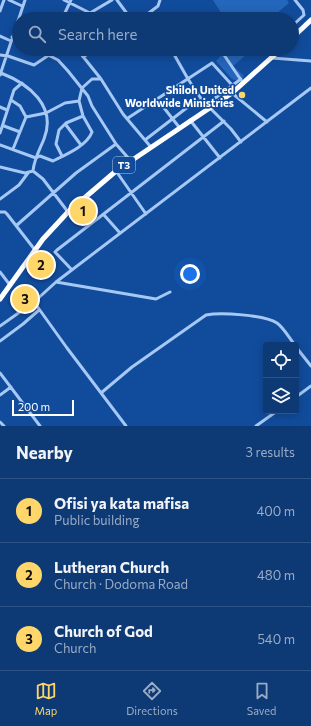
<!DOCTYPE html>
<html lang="en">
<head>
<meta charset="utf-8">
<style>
  body { margin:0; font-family:Commissioner,sans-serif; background:#16407a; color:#f1f3f6 }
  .controls { position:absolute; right:12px; bottom:12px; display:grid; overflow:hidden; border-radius:4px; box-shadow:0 2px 10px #0003 }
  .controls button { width:36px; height:36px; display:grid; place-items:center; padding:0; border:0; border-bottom:1px solid #2d5387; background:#0d3975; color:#f1f3f6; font:20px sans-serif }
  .scale { position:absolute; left:12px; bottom:10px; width:62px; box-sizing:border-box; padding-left:4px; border:2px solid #fff; border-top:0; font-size:11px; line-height:14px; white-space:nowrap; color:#fff; -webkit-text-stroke:3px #114c9c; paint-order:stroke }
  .you { position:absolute; left:190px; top:274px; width:14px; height:14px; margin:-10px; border:3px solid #fff; border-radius:50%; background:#1a73e8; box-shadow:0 0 0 6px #1a73e833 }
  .badge { display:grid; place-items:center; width:26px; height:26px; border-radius:50%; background:#ffd669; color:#111; font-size:13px; font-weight:700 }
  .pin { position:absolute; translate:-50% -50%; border:2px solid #fff; box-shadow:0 1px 4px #0006 }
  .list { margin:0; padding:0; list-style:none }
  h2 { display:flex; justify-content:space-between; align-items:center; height:52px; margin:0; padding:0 16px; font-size:17px }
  h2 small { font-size:13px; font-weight:400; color:#9aacc5 }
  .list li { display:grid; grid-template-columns:26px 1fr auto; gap:12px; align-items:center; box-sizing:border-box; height:64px; padding:0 16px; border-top:1px solid #2d5387 }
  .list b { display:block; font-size:15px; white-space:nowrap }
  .list p { margin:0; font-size:13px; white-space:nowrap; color:#9aacc5 }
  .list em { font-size:13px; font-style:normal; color:#9aacc5 }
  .icon { flex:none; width:22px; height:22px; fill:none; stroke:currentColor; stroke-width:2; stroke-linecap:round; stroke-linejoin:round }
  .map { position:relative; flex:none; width:311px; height:426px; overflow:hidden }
  .search { position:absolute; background:#0d3975; box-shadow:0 2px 10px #0003; left:12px; right:12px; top:12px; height:44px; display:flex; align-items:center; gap:10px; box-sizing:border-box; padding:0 14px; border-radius:22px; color:#9aacc5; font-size:15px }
  .sheet { height:244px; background:#0d3975 }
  nav { display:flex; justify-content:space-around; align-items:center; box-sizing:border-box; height:56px; border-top:1px solid #2d5387; background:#0d3975; font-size:11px; color:#9aacc5 }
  nav a { display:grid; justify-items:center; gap:2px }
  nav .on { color:#ffd669 }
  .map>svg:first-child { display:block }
</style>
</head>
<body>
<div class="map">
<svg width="311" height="426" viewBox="0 0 311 426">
  <rect width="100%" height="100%" fill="#114c9c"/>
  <!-- green -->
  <path fill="#2466bb" d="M213 0H287L289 3 270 19H225Z
    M227 49H253L233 66 244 76 238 81 232 79 216 61Z"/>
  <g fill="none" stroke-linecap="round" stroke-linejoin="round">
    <!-- minor -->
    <path stroke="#a6c8f4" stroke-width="3" d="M9 0 22 6
      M64 0 90 13 112 0
      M117 0 131 19
      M0 11 4 0
      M62 19 71 0
      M141 19 158 6 160 0
      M292 26 304 15 303 10 295 0
      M0 36 11 41
      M12 37 19 40
      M36 49 58 60 68 71 88 96 92 106 116 144 130 160
      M77 49 101 79 123 114 150 146
      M171 49 188 79 202 100 231 129 241 142
      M220 49 241 80
      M0 55 8 56 34 65 49 55 52 49
      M83 57 96 49
      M272 58 311 61
      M1 73C29 84 57 106 44 139 40 149 34 159 33 171L43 179 68 212
      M0 75 25 0
      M232 93 267 122
      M157 99 179 127
      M11 100 20 106 26 117 13 149
      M207 104 241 79
      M0 107 7 110
      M26 117 46 113 65 103 79 101 82 88 92 79H101
      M128 118 212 63 232 85
      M190 120 220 158
      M66 125 81 145
      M4 126 20 132
      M0 133 14 90 22 83
      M145 140 193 103 202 100
      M0 145 36 158 40 156 53 161C65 155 87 146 92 132L83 116 79 101
      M62 156 56 144 59 130 66 123 83 116
      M0 167 25 173 33 171
      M116 171 146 214
      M0 199 19 185 28 173
      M0 212H5L7 214 35 250
      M104 215 120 233
      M17 225 76 173 116 144
      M72 270 55 252 57 250 224 121
      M0 272 10 285
      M56 282 156 299 170 292
      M34 302 56 282 311 88
      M0 326 34 302 67 348 126 426
      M0 341 23 324 39 310
      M296 347 311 366
      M0 373 40 426
      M101 393 132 367 206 315C221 312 264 315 277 323 284 328 289 338 295 345
      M0 395 11 387
      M296 397 311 386
      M0 422 4 426
      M256 426 277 411"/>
    <!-- highway -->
    <path stroke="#fff" stroke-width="5" d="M292 38 311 20
      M0 299 43 239 68 212 116 171 232 93 281 49"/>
  </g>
  <!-- markers -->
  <circle fill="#ffd669" stroke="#114c9c" stroke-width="1.5" cx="242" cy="95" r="4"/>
  <g text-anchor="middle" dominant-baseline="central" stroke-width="3.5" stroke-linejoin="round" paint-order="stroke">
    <!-- shield labels -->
    <rect fill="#114c9c" stroke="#b8c9e1" stroke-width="1" x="113" y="157" width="22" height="16" rx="3"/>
    <g font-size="10" font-weight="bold" fill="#fff">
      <text x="124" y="165">T3</text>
    </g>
    <!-- poi labels -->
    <g font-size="11" font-weight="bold" fill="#fff" stroke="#114c9c" text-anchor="end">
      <text x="234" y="89">Shiloh United<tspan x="234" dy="13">Worldwide Ministries</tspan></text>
    </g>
  </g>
</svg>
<div class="controls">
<button><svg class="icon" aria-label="locate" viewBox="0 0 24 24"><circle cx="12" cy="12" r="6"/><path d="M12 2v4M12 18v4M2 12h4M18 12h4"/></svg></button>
<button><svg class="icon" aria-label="layers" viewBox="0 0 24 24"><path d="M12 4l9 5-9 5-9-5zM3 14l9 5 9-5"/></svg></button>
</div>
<div class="scale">200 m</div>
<div class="you"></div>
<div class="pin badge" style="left:83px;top:211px">1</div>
<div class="pin badge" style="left:41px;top:265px">2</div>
<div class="pin badge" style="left:25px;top:299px">3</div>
<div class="search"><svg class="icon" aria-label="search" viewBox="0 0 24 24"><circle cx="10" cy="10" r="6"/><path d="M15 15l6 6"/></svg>Search here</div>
</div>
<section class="sheet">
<h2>Nearby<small>3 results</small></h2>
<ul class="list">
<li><span class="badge">1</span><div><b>Ofisi ya kata mafisa</b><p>Public building</p></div><em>400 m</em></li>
<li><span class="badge">2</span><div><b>Lutheran Church</b><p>Church · Dodoma Road</p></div><em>480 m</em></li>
<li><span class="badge">3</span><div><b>Church of God</b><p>Church</p></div><em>540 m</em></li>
</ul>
</section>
<nav>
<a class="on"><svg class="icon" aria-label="map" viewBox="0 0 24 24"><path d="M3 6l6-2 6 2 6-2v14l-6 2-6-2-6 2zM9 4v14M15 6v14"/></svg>Map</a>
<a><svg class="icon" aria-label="directions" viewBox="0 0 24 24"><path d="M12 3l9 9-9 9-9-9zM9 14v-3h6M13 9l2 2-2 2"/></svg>Directions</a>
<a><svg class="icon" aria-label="saved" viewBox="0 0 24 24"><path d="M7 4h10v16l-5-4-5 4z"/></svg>Saved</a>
</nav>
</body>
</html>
